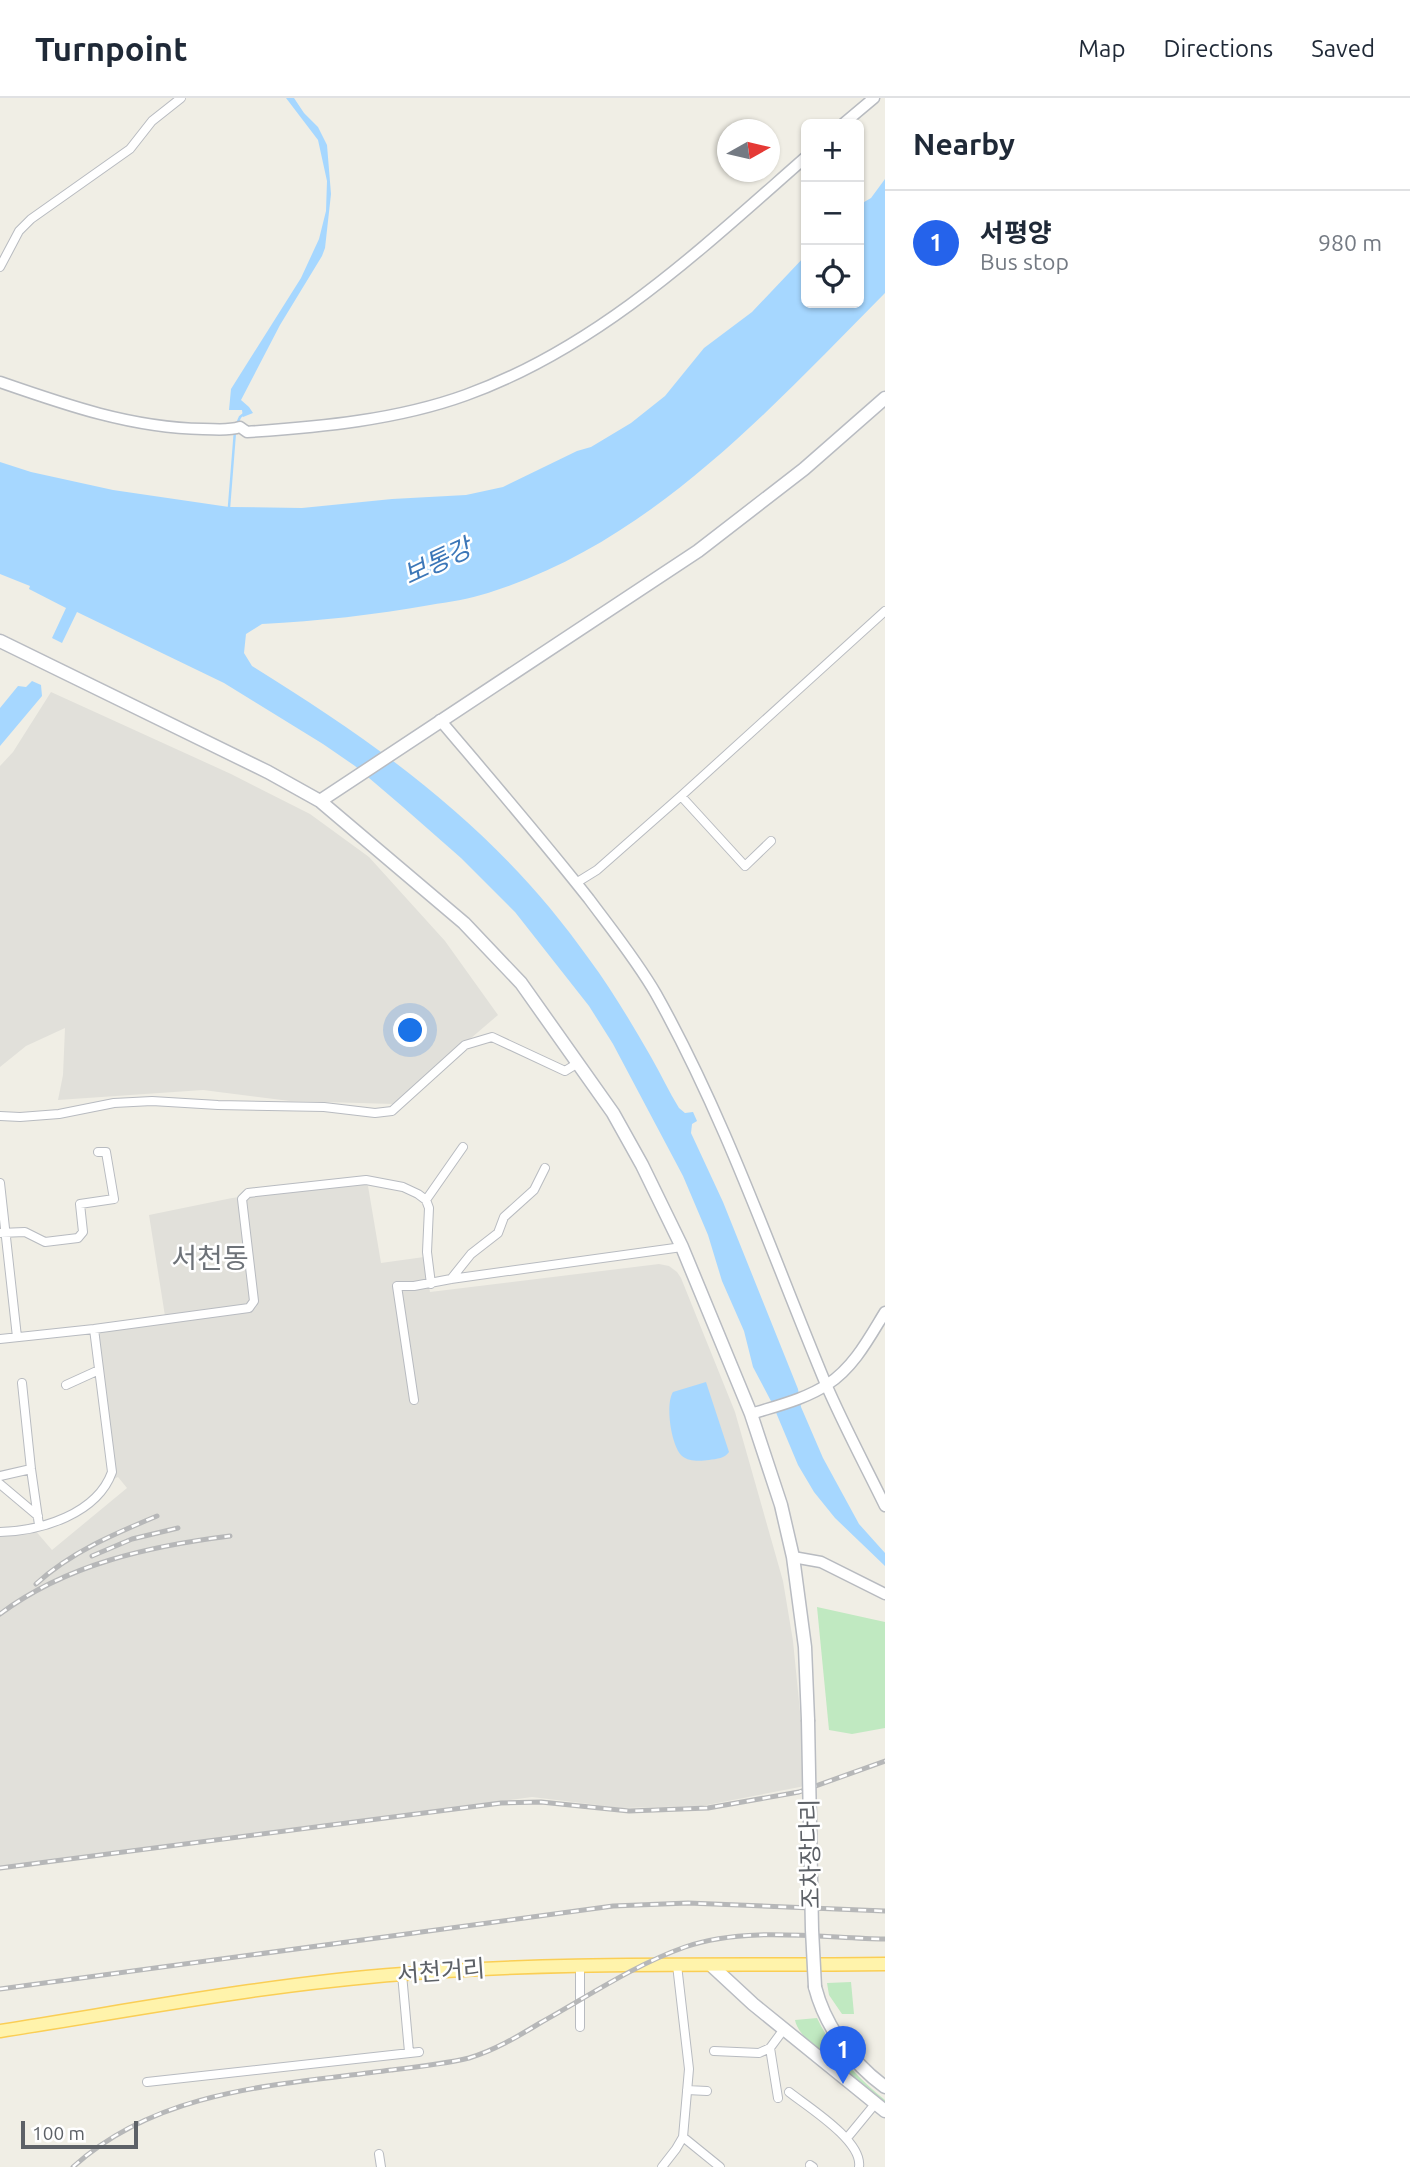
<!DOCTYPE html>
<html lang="en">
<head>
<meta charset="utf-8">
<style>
  body { margin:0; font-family:Ubuntu,"Noto Sans KR",sans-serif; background:#f2f2f3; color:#1f2937 }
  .controls { position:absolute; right:21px; top:21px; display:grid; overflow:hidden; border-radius:10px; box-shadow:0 2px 5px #0004 }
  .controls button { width:63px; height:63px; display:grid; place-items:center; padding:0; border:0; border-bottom:2px solid #e0e1e3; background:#fff; color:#1f2937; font:35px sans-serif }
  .compass { position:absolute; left:717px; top:21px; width:63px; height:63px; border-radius:50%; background:#fff; box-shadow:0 2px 5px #0004; rotate:82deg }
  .scale { position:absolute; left:21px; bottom:18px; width:117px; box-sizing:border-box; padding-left:7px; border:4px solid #5d6167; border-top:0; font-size:19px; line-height:24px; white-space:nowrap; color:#5d6167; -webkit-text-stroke:5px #fff; paint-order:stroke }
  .you { position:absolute; left:411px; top:933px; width:24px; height:24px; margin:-18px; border:5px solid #fff; border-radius:50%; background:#1a73e8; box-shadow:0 0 0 10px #1a73e833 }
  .badge { display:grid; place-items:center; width:46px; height:46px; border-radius:50%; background:#2563eb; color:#fff; font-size:23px; font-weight:700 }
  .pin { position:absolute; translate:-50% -58px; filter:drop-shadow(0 2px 4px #0008) }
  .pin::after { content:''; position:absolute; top:37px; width:24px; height:21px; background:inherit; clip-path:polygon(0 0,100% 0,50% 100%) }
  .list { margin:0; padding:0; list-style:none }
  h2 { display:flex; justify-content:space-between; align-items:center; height:91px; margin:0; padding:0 28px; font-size:30px }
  h2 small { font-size:23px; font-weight:400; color:#747a83 }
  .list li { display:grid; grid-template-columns:46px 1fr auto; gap:21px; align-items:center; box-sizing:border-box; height:105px; padding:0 28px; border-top:2px solid #e0e1e3 }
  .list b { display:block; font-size:26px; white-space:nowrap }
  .list p { margin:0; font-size:23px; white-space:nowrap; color:#747a83 }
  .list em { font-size:23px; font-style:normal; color:#747a83 }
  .icon { flex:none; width:38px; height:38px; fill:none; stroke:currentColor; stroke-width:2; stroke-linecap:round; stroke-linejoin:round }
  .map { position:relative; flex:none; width:885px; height:2069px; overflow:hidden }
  header { display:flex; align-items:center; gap:42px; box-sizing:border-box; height:98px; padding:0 35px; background:#fff; border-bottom:2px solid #e0e1e3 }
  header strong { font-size:33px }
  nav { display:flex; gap:38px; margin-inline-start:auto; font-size:24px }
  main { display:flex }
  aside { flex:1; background:#fff }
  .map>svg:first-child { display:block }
</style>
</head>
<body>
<header>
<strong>Turnpoint</strong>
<nav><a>Map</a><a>Directions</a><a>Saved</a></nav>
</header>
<main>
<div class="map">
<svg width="885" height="2069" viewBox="0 0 885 2069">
  <rect width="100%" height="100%" fill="#f0eee5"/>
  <!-- industrial -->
  <path fill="#e1e0da" d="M51 594 231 676 310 716 369 759 445 843 498 917 394 1006 290 1003 203 992 58 1002 63 977 65 930 26 948 0 969V668L13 654Z
    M361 1084 368 1088 381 1165 424 1159 430 1194 659 1166 669 1168 677 1174 681 1180 735 1314 783 1483 793 1543 804 1654 805 1688 702 1708 622 1710 532 1699 0 1770V1437L34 1431 52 1452 127 1390 118 1379 114 1381 98 1235 165 1218 149 1117 232 1100Z"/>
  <!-- green -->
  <path fill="#c0e9c1" d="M817 1509 885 1524V1630L852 1636 829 1632Z
    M851 1884 854 1916H842L829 1897 827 1885Z
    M817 1920C833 1953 856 1979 885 2002V2008C865 1992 798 1944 795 1922Z"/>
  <!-- water -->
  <path fill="#a6d7ff" d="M286 0H294L304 15 318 29 327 47 331 96 325 150 322 158 280 227 241 302 249 309 253 315 243 319 242 312H229L231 291 301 180 319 141 326 113 327 83 318 42Z
    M885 81V195C768 313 651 444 488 495 469 501 449 504 430 507 375 517 318 523 262 526L246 536 244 555 252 568C383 649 499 733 589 861 612 892 632 926 651 959 661 976 669 994 679 1010L685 1015 693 1014 697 1023 692 1026 691 1035 723 1104 798 1291 801 1309 823 1360 859 1426 885 1455V1468L835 1420 814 1394 798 1367 772 1305 753 1269 744 1233 722 1183 708 1137 683 1078 613 946 589 908 515 814 461 760 403 709 355 668 323 646 224 585 77 514 62 545 52 540 66 510 29 491 30 488 0 476V364L31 374 113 392 229 409 302 410 392 401 466 397 503 389 577 353 591 349 631 325 665 298 704 250 752 214 806 157V205H859V107L871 100Z
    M32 583 41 587 42 598 0 648V610L18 588 26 589Z
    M706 1284 729 1354C725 1360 717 1361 709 1362 701 1363 689 1364 682 1358 671 1348 665 1306 673 1294Z"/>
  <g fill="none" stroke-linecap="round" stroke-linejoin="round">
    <!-- stream -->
    <path stroke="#a6d7ff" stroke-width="2.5" d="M237 326 240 319 245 315
      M229 409 235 333"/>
    <!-- minor casing -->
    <g stroke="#b8bbc0" stroke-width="10">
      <path id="minor" d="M0 169 19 133 31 121 130 51 152 23 181 0
        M681 698 745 768 771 743
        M576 785 597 772 681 698 885 513
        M0 1018 20 1019 59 1016 114 1005 152 1003 218 1007 324 1009 375 1015 392 1013 465 947 492 939 565 973 578 965
        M0 1085 17 1239
        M426 1102 463 1049
        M0 1135 25 1134 45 1144 78 1140 83 1134 80 1106 114 1101 106 1054H98
        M451 1181 471 1156 498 1135 504 1119 534 1092 545 1070
        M0 1241 94 1231 249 1210 254 1203 242 1101 248 1095 366 1082 403 1089 418 1096 426 1102 429 1110 427 1154 431 1186
        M22 1285 31 1371 39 1427
        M66 1287 99 1272
        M414 1302 397 1188H414L451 1181 682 1149
        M0 1378 31 1371
        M0 1386 38 1418
        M0 1434C41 1433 97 1416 112 1374L94 1231
        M580 1868V1929
        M402 1876 409 1954
        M770 1950 778 2000
        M714 1953 759 1955 770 1950 784 1931
        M147 1984 419 1954
        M687 1992 707 1993
        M789 1994C808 2009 863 2043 859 2069
        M683 2039 720 2069
        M847 2040 875 2006
        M379 2056 381 2069
        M810 2067 813 2069
        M662 2069 676 2051 683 2039 689 1971 677 1867"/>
    </g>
    <!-- tertiary casing -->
    <g stroke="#b8bbc0" stroke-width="13">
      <path id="tertiary" d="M843 26 874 0
        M0 284C66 307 132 330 203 331 216 331 228 333 240 329L247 334C320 329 397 322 466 297 599 249 702 150 806 59
        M440 622C490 681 541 740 589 801 612 832 637 863 656 896 725 1019 771 1154 825 1284 843 1326 865 1367 885 1408
        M751 1316C776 1308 806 1301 828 1286 854 1269 869 1240 885 1214
        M793 1459 821 1464 885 1496"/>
    </g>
    <!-- secondary casing -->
    <g stroke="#b9bcc2" stroke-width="15">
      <path id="secondary" d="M0 543 268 674 320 703 464 825 521 885 613 1015 642 1067 682 1149 751 1316 781 1407 793 1459 805 1549 808 1622
        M320 703 698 453 804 371 885 300
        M712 1868 753 1906 885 2013
        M815 1889C825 1928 852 1965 885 1989"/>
    </g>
    <!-- primary casing -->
    <g stroke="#face55" stroke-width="15">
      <path id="primary" d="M0 1933C134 1912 268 1886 403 1876 564 1863 724 1868 885 1866"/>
    </g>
    <!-- minor -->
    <use href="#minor" stroke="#fff" stroke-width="8"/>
    <!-- tertiary -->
    <use href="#tertiary" stroke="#fff" stroke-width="10"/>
    <!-- secondary -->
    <use href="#secondary" stroke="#fff" stroke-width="12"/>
    <!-- primary -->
    <use href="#primary" stroke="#fff3ab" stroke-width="12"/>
    <!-- rail casing -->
    <g stroke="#b6b7b8" stroke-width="5">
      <path id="rail" d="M92 1458 132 1441 178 1430
        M36 1486C71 1454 114 1436 157 1418
        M0 1516C67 1466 150 1448 230 1438
        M0 1770 501 1705 541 1704 629 1713 708 1710 799 1694 885 1663
        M0 1891 613 1808 688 1805 885 1813
        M73 2069C160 1990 281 1987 391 1972 417 1969 444 1966 469 1960 495 1952 517 1939 540 1925 587 1899 634 1867 685 1849 745 1828 822 1840 885 1841"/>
    </g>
    <!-- rail -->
    <use href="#rail" stroke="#fff" stroke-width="2.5" stroke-dasharray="8" stroke-linecap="butt"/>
    <!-- secondary-bridge casing -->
    <g stroke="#b9bcc2" stroke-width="15" stroke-linecap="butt">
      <path id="secondary-bridge" d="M808 1622 812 1832 815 1889"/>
    </g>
    <!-- secondary-bridge -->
    <use href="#secondary-bridge" stroke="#fff" stroke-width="12"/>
  </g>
  <g text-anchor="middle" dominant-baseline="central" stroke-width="5" stroke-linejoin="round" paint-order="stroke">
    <!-- street labels -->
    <g font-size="24" fill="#5d6167" stroke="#fff">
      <text transform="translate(810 1756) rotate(-91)">조차장다리</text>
      <text transform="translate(441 1873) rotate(-4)">서천거리</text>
    </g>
    <!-- water labels -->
    <g font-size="26" font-style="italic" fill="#3c77b8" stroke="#fff">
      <text transform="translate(437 463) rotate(-25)">보통강</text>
    </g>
    <!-- quarter labels -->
    <g font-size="28" fill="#6e7379" stroke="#fff">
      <text x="210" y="1159">서천동</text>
    </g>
  </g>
</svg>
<div class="controls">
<button>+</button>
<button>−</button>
<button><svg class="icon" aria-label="locate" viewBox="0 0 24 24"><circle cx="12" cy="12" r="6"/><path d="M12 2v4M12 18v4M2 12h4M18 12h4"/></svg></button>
</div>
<svg class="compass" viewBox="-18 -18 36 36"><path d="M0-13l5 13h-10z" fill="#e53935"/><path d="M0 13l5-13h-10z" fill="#747a83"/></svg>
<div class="scale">100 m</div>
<div class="you"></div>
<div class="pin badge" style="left:843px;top:1986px">1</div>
</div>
<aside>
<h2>Nearby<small></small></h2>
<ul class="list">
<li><span class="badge">1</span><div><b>서평양</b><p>Bus stop</p></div><em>980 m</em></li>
</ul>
</aside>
</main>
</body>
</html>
